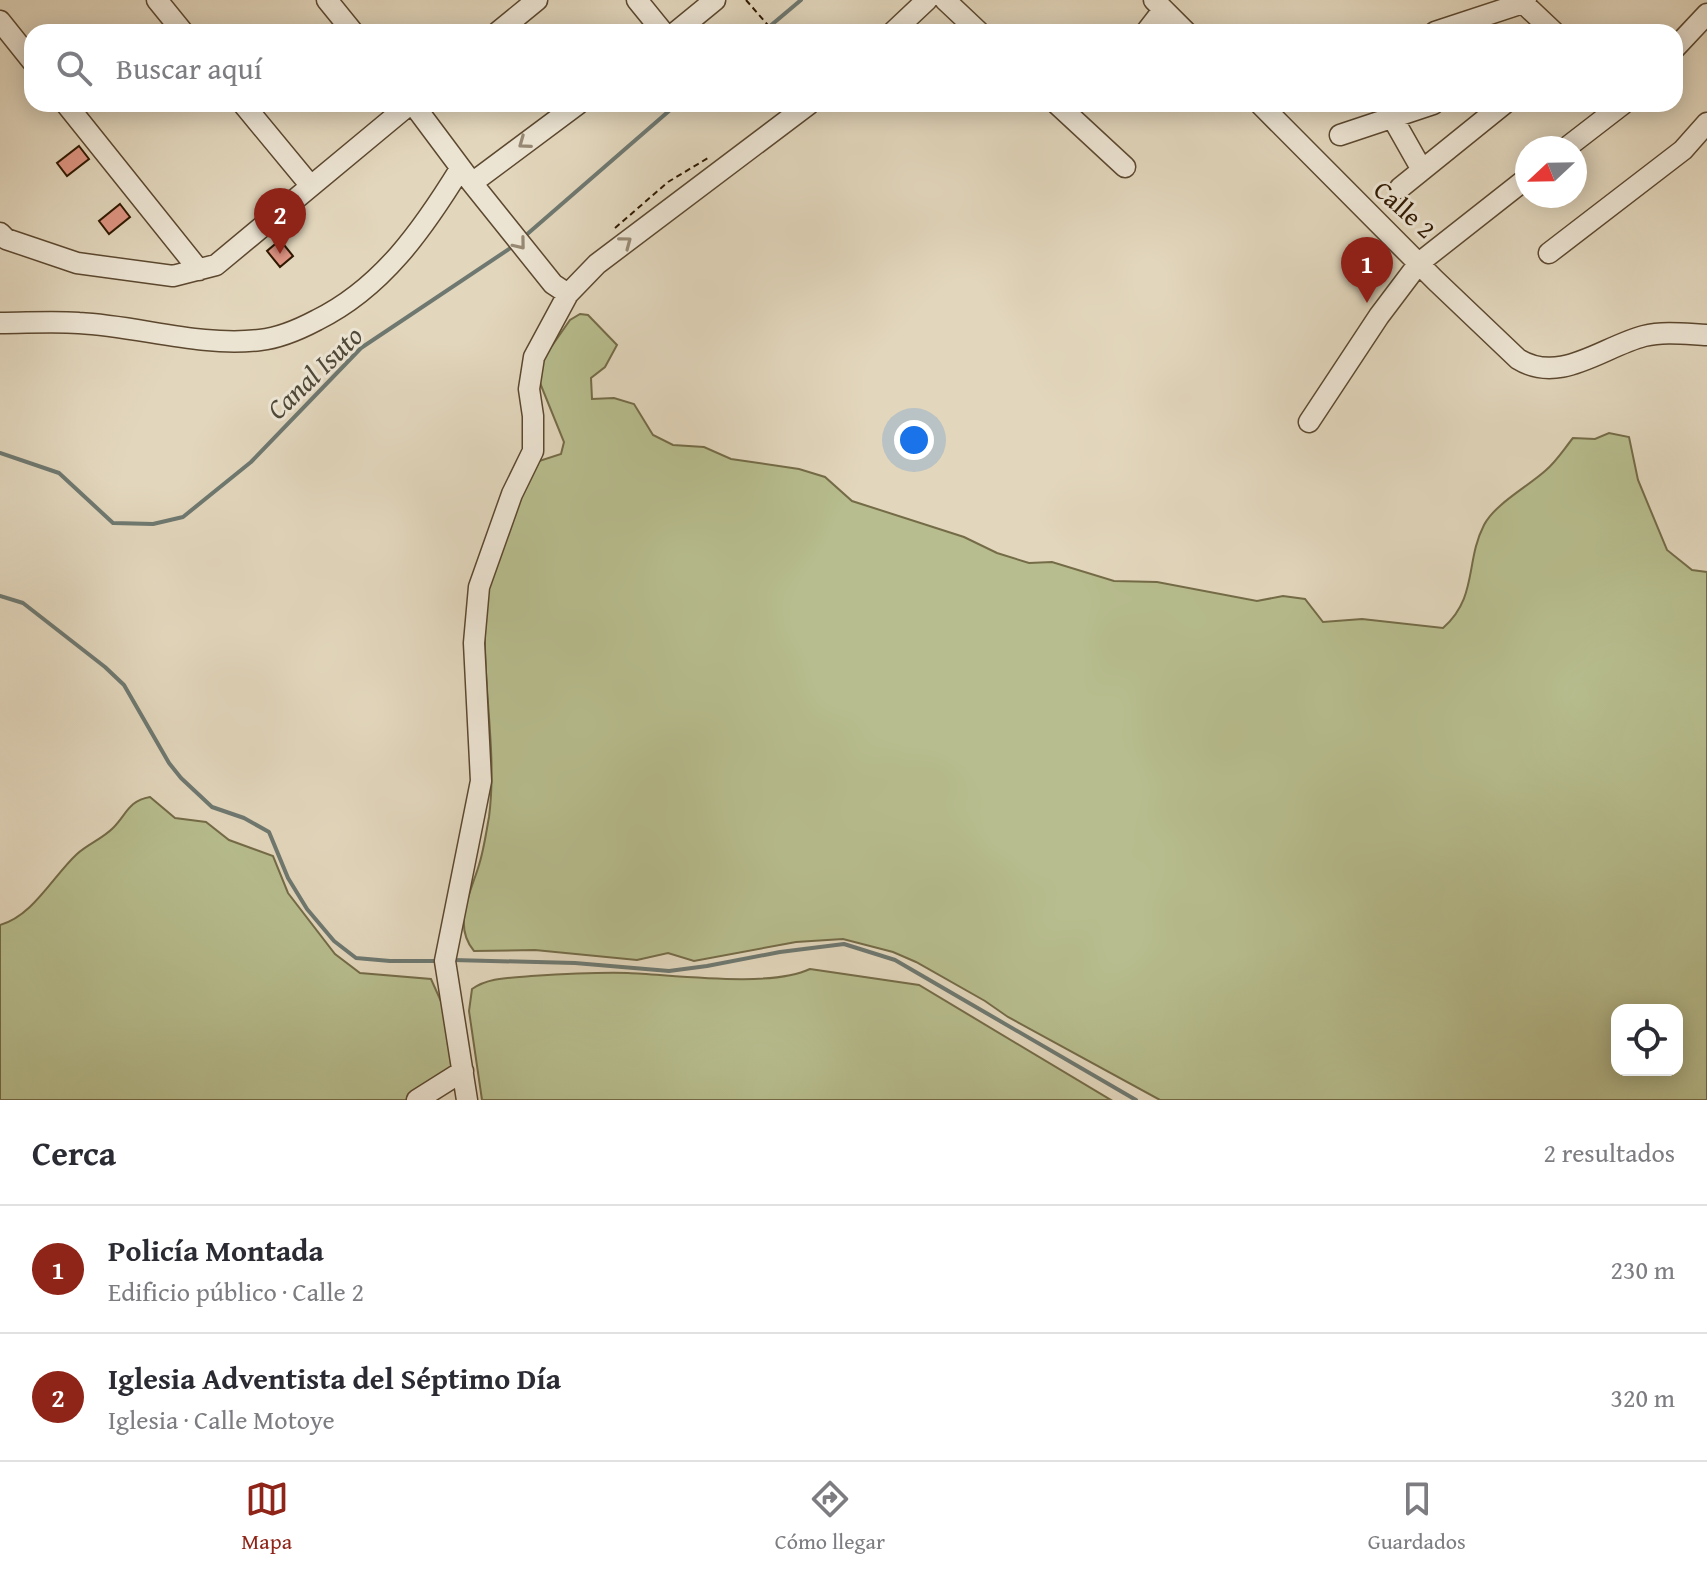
<!DOCTYPE html>
<html lang="es">
<head>
<meta charset="utf-8">
<style>
  body { margin:0; font-family:"Gentium Book Plus",serif; background:#f2f2f3; color:#2b2b33 }
  .controls { position:absolute; right:24px; bottom:24px; display:grid; overflow:hidden; border-radius:16px; box-shadow:0 4px 20px #0003 }
  .controls button { width:72px; height:72px; display:grid; place-items:center; padding:0; border:0; border-bottom:2px solid #e1e1e2; background:#fff; color:#2b2b33; font:40px sans-serif }
  .compass { position:absolute; left:1515px; top:136px; width:72px; height:72px; border-radius:50%; background:#fff; box-shadow:0 4px 20px #0003; rotate:248deg }
  .you { position:absolute; left:914px; top:440px; width:28px; height:28px; margin:-20px; border:6px solid #fff; border-radius:50%; background:#1a73e8; box-shadow:0 0 0 12px #1a73e833 }
  .badge { display:grid; place-items:center; width:52px; height:52px; border-radius:50%; background:#8f2418; color:#fff; font-size:26px; font-weight:700 }
  .pin { position:absolute; translate:-50% -66px; filter:drop-shadow(0 2px 4px #0008) }
  .pin::after { content:''; position:absolute; top:42px; width:28px; height:24px; background:inherit; clip-path:polygon(0 0,100% 0,50% 100%) }
  .list { margin:0; padding:0; list-style:none }
  h2 { display:flex; justify-content:space-between; align-items:center; height:104px; margin:0; padding:0 32px; font-size:34px }
  h2 small { font-size:26px; font-weight:400; color:#7c7c81 }
  .list li { display:grid; grid-template-columns:52px 1fr auto; gap:24px; align-items:center; box-sizing:border-box; height:128px; padding:0 32px; border-top:2px solid #e1e1e2 }
  .list b { display:block; font-size:30px; white-space:nowrap }
  .list p { margin:0; font-size:26px; white-space:nowrap; color:#7c7c81 }
  .list em { font-size:26px; font-style:normal; color:#7c7c81 }
  .icon { flex:none; width:44px; height:44px; fill:none; stroke:currentColor; stroke-width:2; stroke-linecap:round; stroke-linejoin:round }
  .map { position:relative; flex:none; width:1707px; height:1100px; overflow:hidden }
  .search { position:absolute; background:#fff; box-shadow:0 4px 20px #0003; left:24px; right:24px; top:24px; height:88px; display:flex; align-items:center; gap:20px; box-sizing:border-box; padding:0 28px; border-radius:24px; color:#7c7c81; font-size:30px }
  .sheet { height:360px; background:#fff }
  nav { display:flex; justify-content:space-around; align-items:center; box-sizing:border-box; height:112px; border-top:2px solid #e1e1e2; background:#fff; font-size:22px; color:#7c7c81 }
  nav a { display:grid; justify-items:center; gap:4px }
  nav .on { color:#8f2418 }
  .map>svg:first-child { display:block }
</style>
</head>
<body>
<div class="map">
<svg width="1707" height="1100" viewBox="0 0 1707 1100">
  <rect width="100%" height="100%" fill="#e2d6bc"/>
  <filter id="stains"><feTurbulence type="fractalNoise" baseFrequency=".0025" numOctaves="4"/><feColorMatrix values="0 0 0 0 .2 0 0 0 0 .09 0 0 0 0 .02 0 0 0 .5 -.17"/></filter>
  <radialGradient id="worn" r=".72"><stop offset=".6" stop-color="#630" stop-opacity="0"/><stop offset="1" stop-color="#630" stop-opacity=".3"/></radialGradient>
  <!-- green -->
  <path fill="#b7bd8e" stroke="#746b47" stroke-width="2" fill-rule="evenodd" d="M580 314 588 315 617 345 605 367 591 378 592 399 614 398 634 404 653 435 673 445 704 447 731 459 799 469 825 477 852 501 964 537 997 553 1029 563 1052 562 1114 581 1157 582 1257 601 1283 596 1305 599 1323 622 1362 619 1443 628C1478 597 1465 562 1484 525 1495 504 1527 487 1545 471 1556 462 1564 449 1573 438L1595 439 1609 433 1629 437 1638 480 1667 550 1692 570 1707 572V1100H1160L1008 1017 985 1001 916 962 893 952 843 939 796 942 694 961 668 953 637 960 535 950 474 951C452 925 471 892 479 865 484 849 486 833 489 817 500 733 471 646 494 562 503 529 523 493 536 462L561 454 564 442 540 383 542 360 570 320ZM1617 1010H1677V1070H1617Z
    M150 797 175 818 206 822 229 840 273 856 288 893 335 954 360 973 431 979 444 1008 454 1065 421 1100H0V925C33 916 53 876 77 854 88 844 102 839 113 828 127 814 128 801 150 797Z
    M810 969 919 985 1111 1100H482L469 1011 472 989C489 977 511 978 531 976 563 974 596 972 628 973 675 975 770 988 810 969Z"/>
  <g fill="none" stroke-linecap="round" stroke-linejoin="round">
    <!-- stream -->
    <path stroke="#6e7870" stroke-width="4" d="M763 32 801 0
      M525 236 677 104
      M0 453 59 473 113 523 153 524 183 517 251 462 361 348 515 245
      M0 596 23 603 105 667 124 685 169 763 181 778 212 807 244 818 269 832 288 878 307 909 334 941 356 958 390 961H440
      M453 960 575 963 669 971 707 966 780 952 844 944 895 960 1136 1100"/>
  </g>
  <!-- building -->
  <path fill="#de9482" stroke="#301900" stroke-width="2" d="M79 146 89 159 67 176 57 163Z
    M120 204 130 217 109 234 99 221Z
    M280 240 293 256 280 267 267 251Z"/>
  <g fill="none" stroke-linecap="round" stroke-linejoin="round">
    <!-- minor casing -->
    <g stroke="#5c482f" stroke-width="23">
      <path id="minor" d="M157 0 183 32
        M327 0 353 32
        M637 0 663 32
        M945 0 979 32
        M1154 0 1186 32
        M1520 0 1554 32
        M0 21 32 61
        M498 32 537 0
        M676 32 715 0
        M893 32 927 0
        M1146 32 1163 10
        M1435 32 1523 3 1526 0
        M1675 48 1707 14
        M66 104 199 270
        M243 104 310 185
        M413 104 472 183 553 284 568 294
        M1057 104 1125 167
        M1260 104 1435 280 1518 359C1560 385 1602 347 1644 336 1664 331 1686 334 1707 335
        M1392 117 1422 170
        M1340 135 1433 104
        M1566 148 1623 104
        M472 183 578 104
        M1400 188 1504 104
        M0 233 6 239 77 263 173 276 216 265 410 104
        M1549 253 1683 150 1707 123
        M0 323C26 323 53 321 79 323 139 326 199 347 260 340 279 338 300 329 317 320 382 288 423 229 460 169
        M1309 422 1379 316 1419 263 1527 178
        M417 1100 463 1071
        M467 1100 445 961 481 781 474 643 479 587 512 494 533 451V416L529 389 534 357 568 294 597 264 809 104"/>
    </g>
    <!-- path -->
    <path stroke="#301900" stroke-width="2" stroke-dasharray="6 4" stroke-linecap="butt" d="M746 0 774 32
      M615 228 668 182 708 158"/>
    <!-- minor -->
    <use href="#minor" stroke="#ece4d3" stroke-width="20"/>
  </g>
  <!-- one-way arrows -->
  <defs><path id="oneway-chevron" d="M-2-3.5L2.5 0L-2 3.5" fill="none" stroke-width="1.6" stroke-linecap="round" stroke-linejoin="round" transform="scale(2)"/></defs>
  <g stroke="#978974">
    <use href="#oneway-chevron" transform="translate(524 143) rotate(144)"/>
    <use href="#oneway-chevron" transform="translate(626 242) rotate(-37)"/>
    <use href="#oneway-chevron" transform="translate(520 244) rotate(51)"/>
  </g>
  <g text-anchor="middle" dominant-baseline="central" stroke-width="6" stroke-linejoin="round" paint-order="stroke">
    <!-- street labels -->
    <g font-size="26" fill="#301900" stroke="#ece4d3">
      <text transform="translate(1405 209) rotate(42)">Calle 2</text>
    </g>
    <!-- water labels -->
    <g font-size="28" font-style="italic" fill="#4f4838" stroke="#ece4d3">
      <text transform="translate(314 372) rotate(-44)">Canal Isuto</text>
    </g>
  </g>
  <rect width="100%" height="100%" filter="url(#stains)"/>
  <rect width="100%" height="100%" fill="url(#worn)"/>
</svg>
<div class="controls">
<button><svg class="icon" aria-label="locate" viewBox="0 0 24 24"><circle cx="12" cy="12" r="6"/><path d="M12 2v4M12 18v4M2 12h4M18 12h4"/></svg></button>
</div>
<svg class="compass" viewBox="-18 -18 36 36"><path d="M0-13l5 13h-10z" fill="#e53935"/><path d="M0 13l5-13h-10z" fill="#7c7c81"/></svg>
<div class="you"></div>
<div class="pin badge" style="left:1367px;top:303px">1</div>
<div class="pin badge" style="left:280px;top:254px">2</div>
<div class="search"><svg class="icon" aria-label="search" viewBox="0 0 24 24"><circle cx="10" cy="10" r="6"/><path d="M15 15l6 6"/></svg>Buscar aquí</div>
</div>
<section class="sheet">
<h2>Cerca<small>2 resultados</small></h2>
<ul class="list">
<li><span class="badge">1</span><div><b>Policía Montada</b><p>Edificio público · Calle 2</p></div><em>230 m</em></li>
<li><span class="badge">2</span><div><b>Iglesia Adventista del Séptimo Día</b><p>Iglesia · Calle Motoye</p></div><em>320 m</em></li>
</ul>
</section>
<nav>
<a class="on"><svg class="icon" aria-label="map" viewBox="0 0 24 24"><path d="M3 6l6-2 6 2 6-2v14l-6 2-6-2-6 2zM9 4v14M15 6v14"/></svg>Mapa</a>
<a><svg class="icon" aria-label="directions" viewBox="0 0 24 24"><path d="M12 3l9 9-9 9-9-9zM9 14v-3h6M13 9l2 2-2 2"/></svg>Cómo llegar</a>
<a><svg class="icon" aria-label="saved" viewBox="0 0 24 24"><path d="M7 4h10v16l-5-4-5 4z"/></svg>Guardados</a>
</nav>
</body>
</html>
